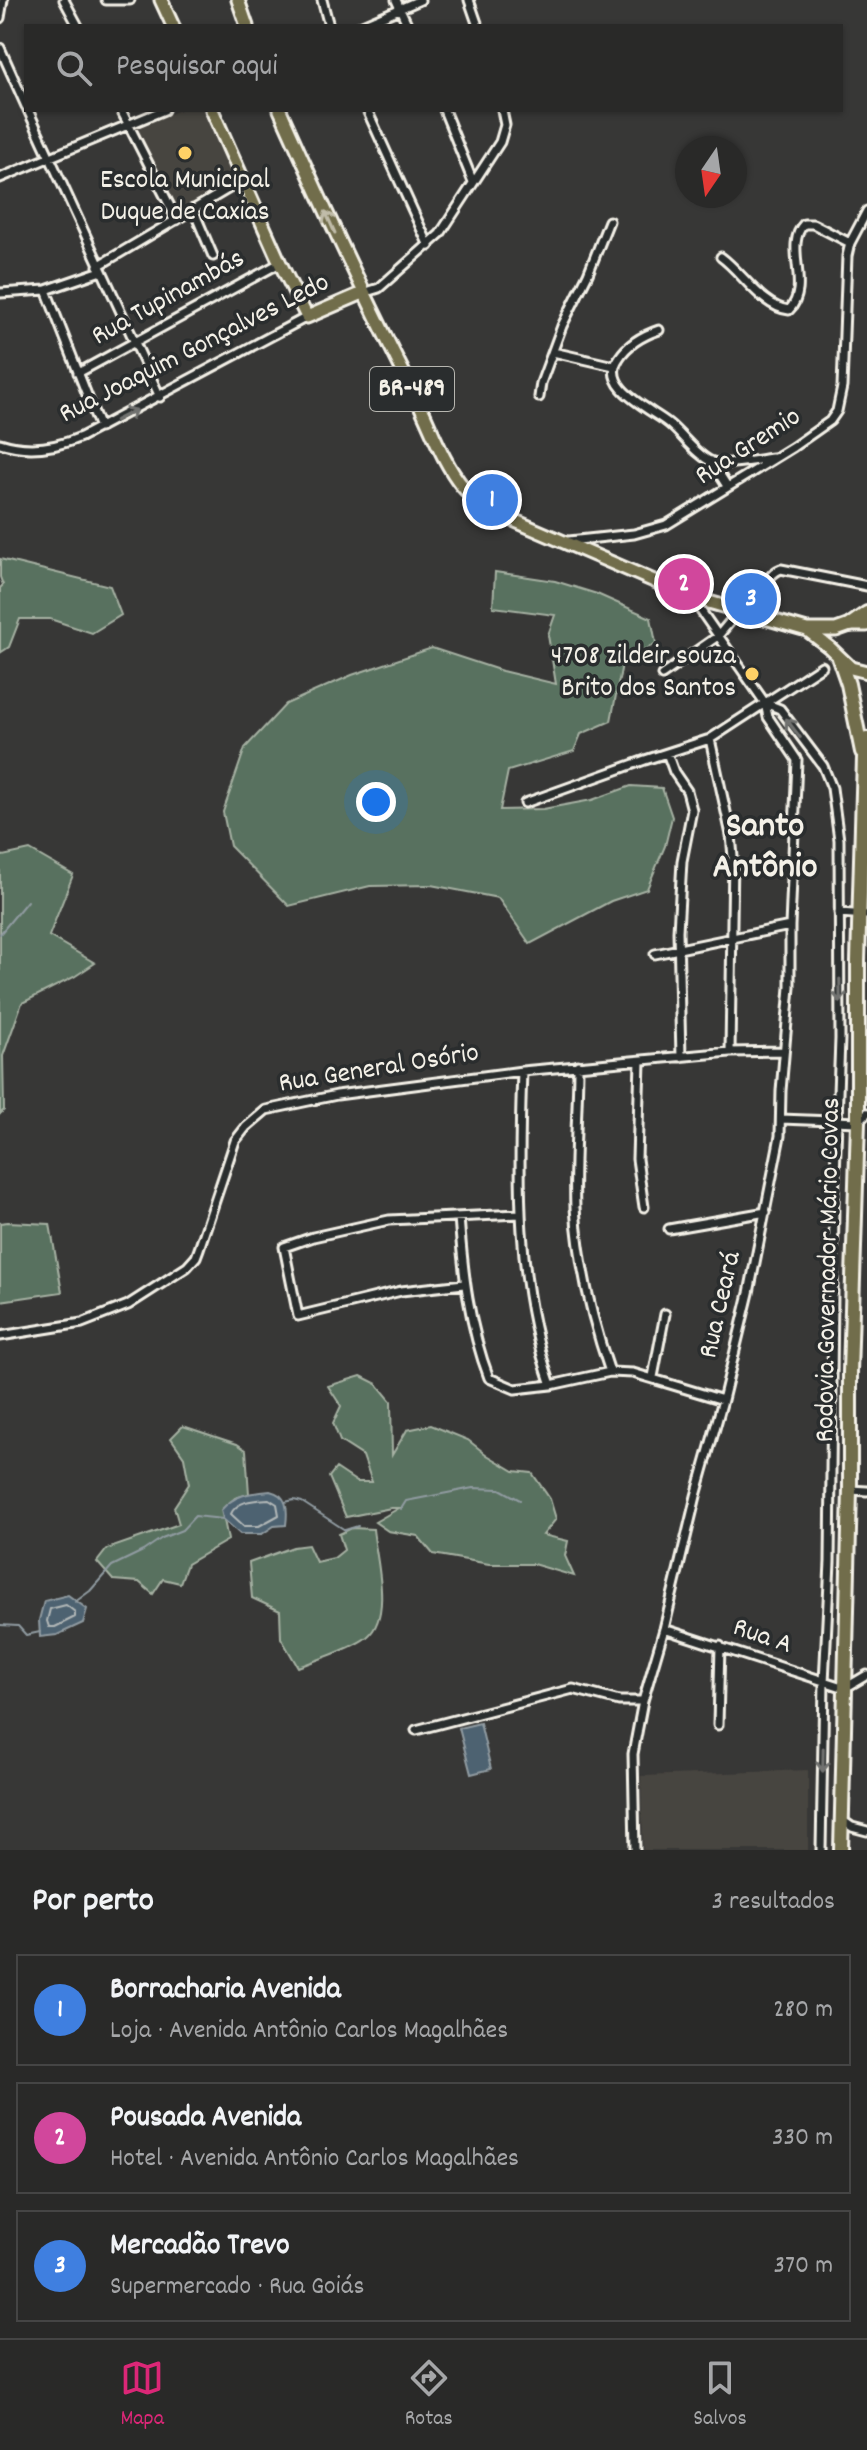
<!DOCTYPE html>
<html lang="pt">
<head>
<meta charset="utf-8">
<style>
  body { margin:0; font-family:Dekko,sans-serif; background:#353534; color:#f1f3f6 }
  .compass { position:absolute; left:675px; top:136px; width:72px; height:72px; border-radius:50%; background:#292928; box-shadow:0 2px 6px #0004; rotate:193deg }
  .you { position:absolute; left:376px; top:802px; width:28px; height:28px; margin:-20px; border:6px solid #fff; border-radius:50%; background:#1a73e8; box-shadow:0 0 0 12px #1a73e833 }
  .badge { display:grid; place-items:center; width:52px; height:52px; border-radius:50%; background:#db2777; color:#fff; font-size:26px; font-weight:700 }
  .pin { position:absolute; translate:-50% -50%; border:4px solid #fff; box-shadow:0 2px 8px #0006 }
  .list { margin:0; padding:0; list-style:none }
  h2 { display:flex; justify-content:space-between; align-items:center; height:104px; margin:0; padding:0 32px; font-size:34px }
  h2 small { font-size:26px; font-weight:400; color:#a5a6a8 }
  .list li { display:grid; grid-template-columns:52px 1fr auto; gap:24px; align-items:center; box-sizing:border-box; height:112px; margin:0 16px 16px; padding:0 16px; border:2px solid #454545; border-radius:0px }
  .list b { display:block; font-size:30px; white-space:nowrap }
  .list p { margin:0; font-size:26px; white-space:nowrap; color:#a5a6a8 }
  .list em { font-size:26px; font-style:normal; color:#a5a6a8 }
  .icon { flex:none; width:44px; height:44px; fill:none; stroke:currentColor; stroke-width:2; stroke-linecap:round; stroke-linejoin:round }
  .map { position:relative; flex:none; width:867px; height:1850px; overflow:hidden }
  .search { position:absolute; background:#292928; box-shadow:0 2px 6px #0004; left:24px; right:24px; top:24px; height:88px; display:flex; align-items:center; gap:20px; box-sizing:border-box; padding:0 28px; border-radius:0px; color:#a5a6a8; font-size:30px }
  .sheet { height:488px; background:#292928 }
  nav { display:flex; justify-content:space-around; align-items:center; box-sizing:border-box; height:112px; border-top:2px solid #454545; background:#292928; font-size:22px; color:#a5a6a8 }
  nav a { display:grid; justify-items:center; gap:4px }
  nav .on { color:#db2777 }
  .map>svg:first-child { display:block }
</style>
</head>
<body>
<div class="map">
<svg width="867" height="1850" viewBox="0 0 867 1850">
  <rect width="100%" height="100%" fill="#373736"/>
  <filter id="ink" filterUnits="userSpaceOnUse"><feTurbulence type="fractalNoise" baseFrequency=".0125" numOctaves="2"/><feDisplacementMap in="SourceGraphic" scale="16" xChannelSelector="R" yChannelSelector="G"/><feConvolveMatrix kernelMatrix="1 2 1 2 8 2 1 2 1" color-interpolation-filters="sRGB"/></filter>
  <g filter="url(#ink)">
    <!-- built -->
    <path fill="#47443f" d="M180 110H203L234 178 178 211 135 129Z
      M808 1770V1850H643L641 1776Z"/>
    <!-- green -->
    <path fill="#58715e" stroke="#a6b1a3" stroke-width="2" d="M0 559 110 586 121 615 92 633 50 619H20L9 647 0 653V588L3 585 0 577Z
      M495 572 555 581 597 594 651 618 656 643 622 664 611 721 581 734 574 751 508 771 500 810 543 809 592 800 631 786 662 788 672 817 665 846 647 889 611 901 530 944 498 898 431 885 370 886 289 906 230 846 223 812 245 748 286 704 352 675 432 648 502 671 556 684 548 635 555 615 493 607Z
      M30 850 73 875 49 936 95 963 74 977 22 1003 3 1056 4 1110 0 1114V853L3 856Z
      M8 1222 50 1224 62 1292 0 1301V1223Z
      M361 1376 377 1384 391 1401 392 1455 407 1430 431 1425 468 1440 487 1455 514 1471 532 1473 550 1499 556 1519 543 1535 568 1541 565 1556 574 1576 533 1564H489L433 1554 418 1536 388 1531 375 1522 399 1508H391L346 1517 329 1477 336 1468 357 1482H372L363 1456 340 1441 333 1423 341 1406 328 1386Z
      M183 1426 237 1444 246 1450 249 1494 235 1498 222 1510 228 1540 187 1564 180 1583 163 1579 153 1594 139 1582 113 1580 97 1562 107 1549 179 1524 174 1507 189 1484 184 1457 171 1438Z
      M352 1528 373 1529C376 1559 393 1616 367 1637 352 1649 316 1660 298 1667L281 1638 280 1611 252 1598 249 1563 293 1547 308 1545 316 1562 334 1558 344 1550 339 1534Z"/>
    <!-- water -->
    <path fill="#4e6271" stroke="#909ba1" stroke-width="2" d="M270 1491C288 1495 288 1509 286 1525L274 1526 262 1534H240L223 1519 221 1510C235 1494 250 1493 270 1491Z
      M68 1595 87 1609 83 1623 57 1635 40 1637 39 1620 44 1601Z
      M480 1723 491 1769 471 1774 459 1728Z"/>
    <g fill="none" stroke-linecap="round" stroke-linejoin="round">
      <!-- shore -->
      <path stroke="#b2b8b8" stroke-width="2" d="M269 1499 277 1504 279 1515 259 1526H244L231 1514C237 1500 255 1500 269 1499Z
        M66 1605 75 1612V1617L55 1627H49L47 1621 50 1609Z"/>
      <!-- stream -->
      <path stroke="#909ba1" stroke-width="2" d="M0 934 27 901
        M285 1502 294 1500 302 1502 345 1530 358 1526
        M401 1509 406 1501 473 1488 500 1489 520 1500
        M75 1602 90 1591 112 1566 143 1551 162 1538 182 1530 195 1516 223 1519
        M0 1625 18 1626 26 1635 40 1632"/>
      <!-- street casing -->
      <g stroke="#f4f1e8" stroke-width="13">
        <path id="street" d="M64 0 78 26
          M106 0H130
          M322 0 329 26
          M396 0 408 26
          M469 0 478 26
          M0 18 3 0
          M360 26 420 0
          M0 48 26 106
          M28 110 160 397
          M121 110 177 220
          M367 110 429 246
          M444 110 473 182
          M0 178 164 110
          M193 209 213 256
          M721 257C742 272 763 308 789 310 812 287 783 246 804 224H813L850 243
          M98 266 243 180
          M46 290 100 428
          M0 293 46 290 101 271
          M363 293 379 288 440 234 500 142 505 125 502 110
          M659 330C644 335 628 344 619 358 599 387 649 408 668 423 682 434 694 453 710 461 724 467 756 460 772 458
          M553 352 614 366
          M78 373 280 263
          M539 397 541 383 562 326 588 274 609 221
          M0 443C28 452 55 448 81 437L307 317
          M711 461 727 486
          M569 541 634 534 666 525 793 447 830 421 837 411 842 387 847 256 850 243 867 211
          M692 598 765 703 768 717 797 760
          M753 615C760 600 764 575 781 569L867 586
          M662 675 718 636 739 611
          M765 703 780 709 823 766 832 788 839 840 840 1039 834 1203 830 1562 824 1682 821 1850
          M710 739 731 835 733 857 730 1052
          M667 753 674 772 687 791 692 810 682 861 678 931 681 1057
          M525 803 645 760 710 739 822 666
          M839 913 867 915
          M655 954 790 926
          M640 1061 637 1159 644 1207
          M578 1065C578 1113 573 1161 575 1208 579 1264 592 1320 610 1372
          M522 1071C518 1177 516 1284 551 1385
          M781 1119 858 1122 867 1113
          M459 1217C463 1272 469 1326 489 1378L515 1389 551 1385 610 1372 633 1373 723 1400
          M669 1229 766 1212
          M464 1284 401 1291 298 1316 284 1247 313 1237 389 1220 520 1214
          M0 1336 82 1323 128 1305 187 1267 196 1257 199 1249 235 1141 246 1127 266 1110 337 1095 522 1071 730 1052 784 1051
          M653 1377 665 1314
          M850 1490 867 1491
          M664 1629 845 1688 867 1675
          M718 1725 720 1646
          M416 1730 573 1689 619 1701H643
          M842 1820 852 1827 867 1831
          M635 1850 633 1754 643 1701 664 1629 696 1496 723 1400 749 1293 780 1136 781 1091 790 987V926L797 760"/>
      </g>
      <!-- primary casing -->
      <g stroke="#f4f1e8" stroke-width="17">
        <path id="primary" d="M161 0 173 26
          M238 0 247 26
          M212 110 280 263 307 317 363 293
          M280 110C323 206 367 302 415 395 431 426 441 460 463 487 476 503 494 511 513 520L691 597 807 630H836L850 625H867
          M807 630 829 647 851 668 867 672"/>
      </g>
      <!-- highway casing -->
      <g stroke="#f4f1e8" stroke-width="18">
        <path id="highway" d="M850 625 867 613
          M839 658 848 684 862 752
          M841 1850 850 1490V1372L858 1122V961L864 758 867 739"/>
      </g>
      <!-- street -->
      <use href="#street" stroke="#2a2d2e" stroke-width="7"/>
      <!-- primary -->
      <use href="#primary" stroke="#716d4b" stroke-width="11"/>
      <!-- highway -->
      <use href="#highway" stroke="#716d4b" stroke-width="12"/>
    </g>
    <!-- one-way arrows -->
    <defs><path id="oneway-shaft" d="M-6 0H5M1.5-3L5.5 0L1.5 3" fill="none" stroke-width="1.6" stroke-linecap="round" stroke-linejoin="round" transform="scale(2)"/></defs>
    <use stroke="#c0bca9" href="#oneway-shaft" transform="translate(330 222) rotate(-114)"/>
    <g stroke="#71726f">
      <use href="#oneway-shaft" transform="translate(126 415) rotate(-27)"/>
      <use href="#oneway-shaft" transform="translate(793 728) rotate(-127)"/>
      <use href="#oneway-shaft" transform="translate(840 991) rotate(89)"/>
      <use href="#oneway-shaft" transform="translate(823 1760) rotate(91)"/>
    </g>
  </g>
  <!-- markers -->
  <g fill="#ffd166" stroke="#2a2d2e" stroke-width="3">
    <circle cx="185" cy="153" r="8"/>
    <circle cx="752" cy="674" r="8"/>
  </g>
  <g text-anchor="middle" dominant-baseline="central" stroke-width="7" stroke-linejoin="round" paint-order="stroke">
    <!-- shield labels -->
    <rect fill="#2a2d2e" stroke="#b7b6b0" stroke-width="2" x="370" y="367" width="84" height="44" rx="6"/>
    <g font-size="26" font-weight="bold" fill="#f4f1e8">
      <text x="412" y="389">BR-489</text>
    </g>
    <!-- poi labels -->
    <g font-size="28" fill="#f4f1e8" stroke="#2a2d2e">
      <text x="185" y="182">Escola Municipal<tspan x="185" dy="32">Duque de Caxias</tspan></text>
      <text x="736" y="658" text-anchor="end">4708 zildeir souza<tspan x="736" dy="32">Brito dos Santos</tspan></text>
    </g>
    <!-- street labels -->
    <g font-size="28" fill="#f4f1e8" stroke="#2a2d2e">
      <text transform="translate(169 299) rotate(-29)">Rua Tupinambás</text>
      <text transform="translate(195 350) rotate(-27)">Rua Joaquim Gonçalves Ledo</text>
      <text transform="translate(749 448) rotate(-33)">Rua Gremio</text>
      <text transform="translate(379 1070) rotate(-9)">Rua General Osório</text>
      <text transform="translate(830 1270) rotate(-89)">Rodovia Governador Mário Covas</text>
      <text transform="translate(722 1305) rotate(-77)">Rua Ceará</text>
      <text transform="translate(762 1638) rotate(19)">Rua A</text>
    </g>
    <!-- district labels -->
    <g font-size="36" font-weight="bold" fill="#f4f1e8" stroke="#2a2d2e">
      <text x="765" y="828">Santo<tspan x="765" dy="41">Antônio</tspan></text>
    </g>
  </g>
</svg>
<svg class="compass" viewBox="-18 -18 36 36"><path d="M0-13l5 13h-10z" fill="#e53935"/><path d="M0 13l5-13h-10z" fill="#a5a6a8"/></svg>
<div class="you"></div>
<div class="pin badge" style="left:492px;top:500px;background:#3f7fe0">1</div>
<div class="pin badge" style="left:684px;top:584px;background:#d1479c">2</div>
<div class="pin badge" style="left:751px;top:599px;background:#3f7fe0">3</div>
<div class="search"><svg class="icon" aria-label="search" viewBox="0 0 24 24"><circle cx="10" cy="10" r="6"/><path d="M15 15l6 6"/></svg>Pesquisar aqui</div>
</div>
<section class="sheet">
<h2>Por perto<small>3 resultados</small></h2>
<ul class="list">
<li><span class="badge" style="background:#3f7fe0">1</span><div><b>Borracharia Avenida</b><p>Loja · Avenida Antônio Carlos Magalhães</p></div><em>280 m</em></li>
<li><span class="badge" style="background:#d1479c">2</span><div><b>Pousada Avenida</b><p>Hotel · Avenida Antônio Carlos Magalhães</p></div><em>330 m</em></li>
<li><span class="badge" style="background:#3f7fe0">3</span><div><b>Mercadão Trevo</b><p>Supermercado · Rua Goiás</p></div><em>370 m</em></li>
</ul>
</section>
<nav>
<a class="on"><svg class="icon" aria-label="map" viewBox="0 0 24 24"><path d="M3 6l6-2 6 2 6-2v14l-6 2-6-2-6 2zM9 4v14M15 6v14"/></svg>Mapa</a>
<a><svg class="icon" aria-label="directions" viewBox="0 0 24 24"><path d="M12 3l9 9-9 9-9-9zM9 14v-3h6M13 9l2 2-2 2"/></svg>Rotas</a>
<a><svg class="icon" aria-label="saved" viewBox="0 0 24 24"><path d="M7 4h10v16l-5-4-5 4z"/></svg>Salvos</a>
</nav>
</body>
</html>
